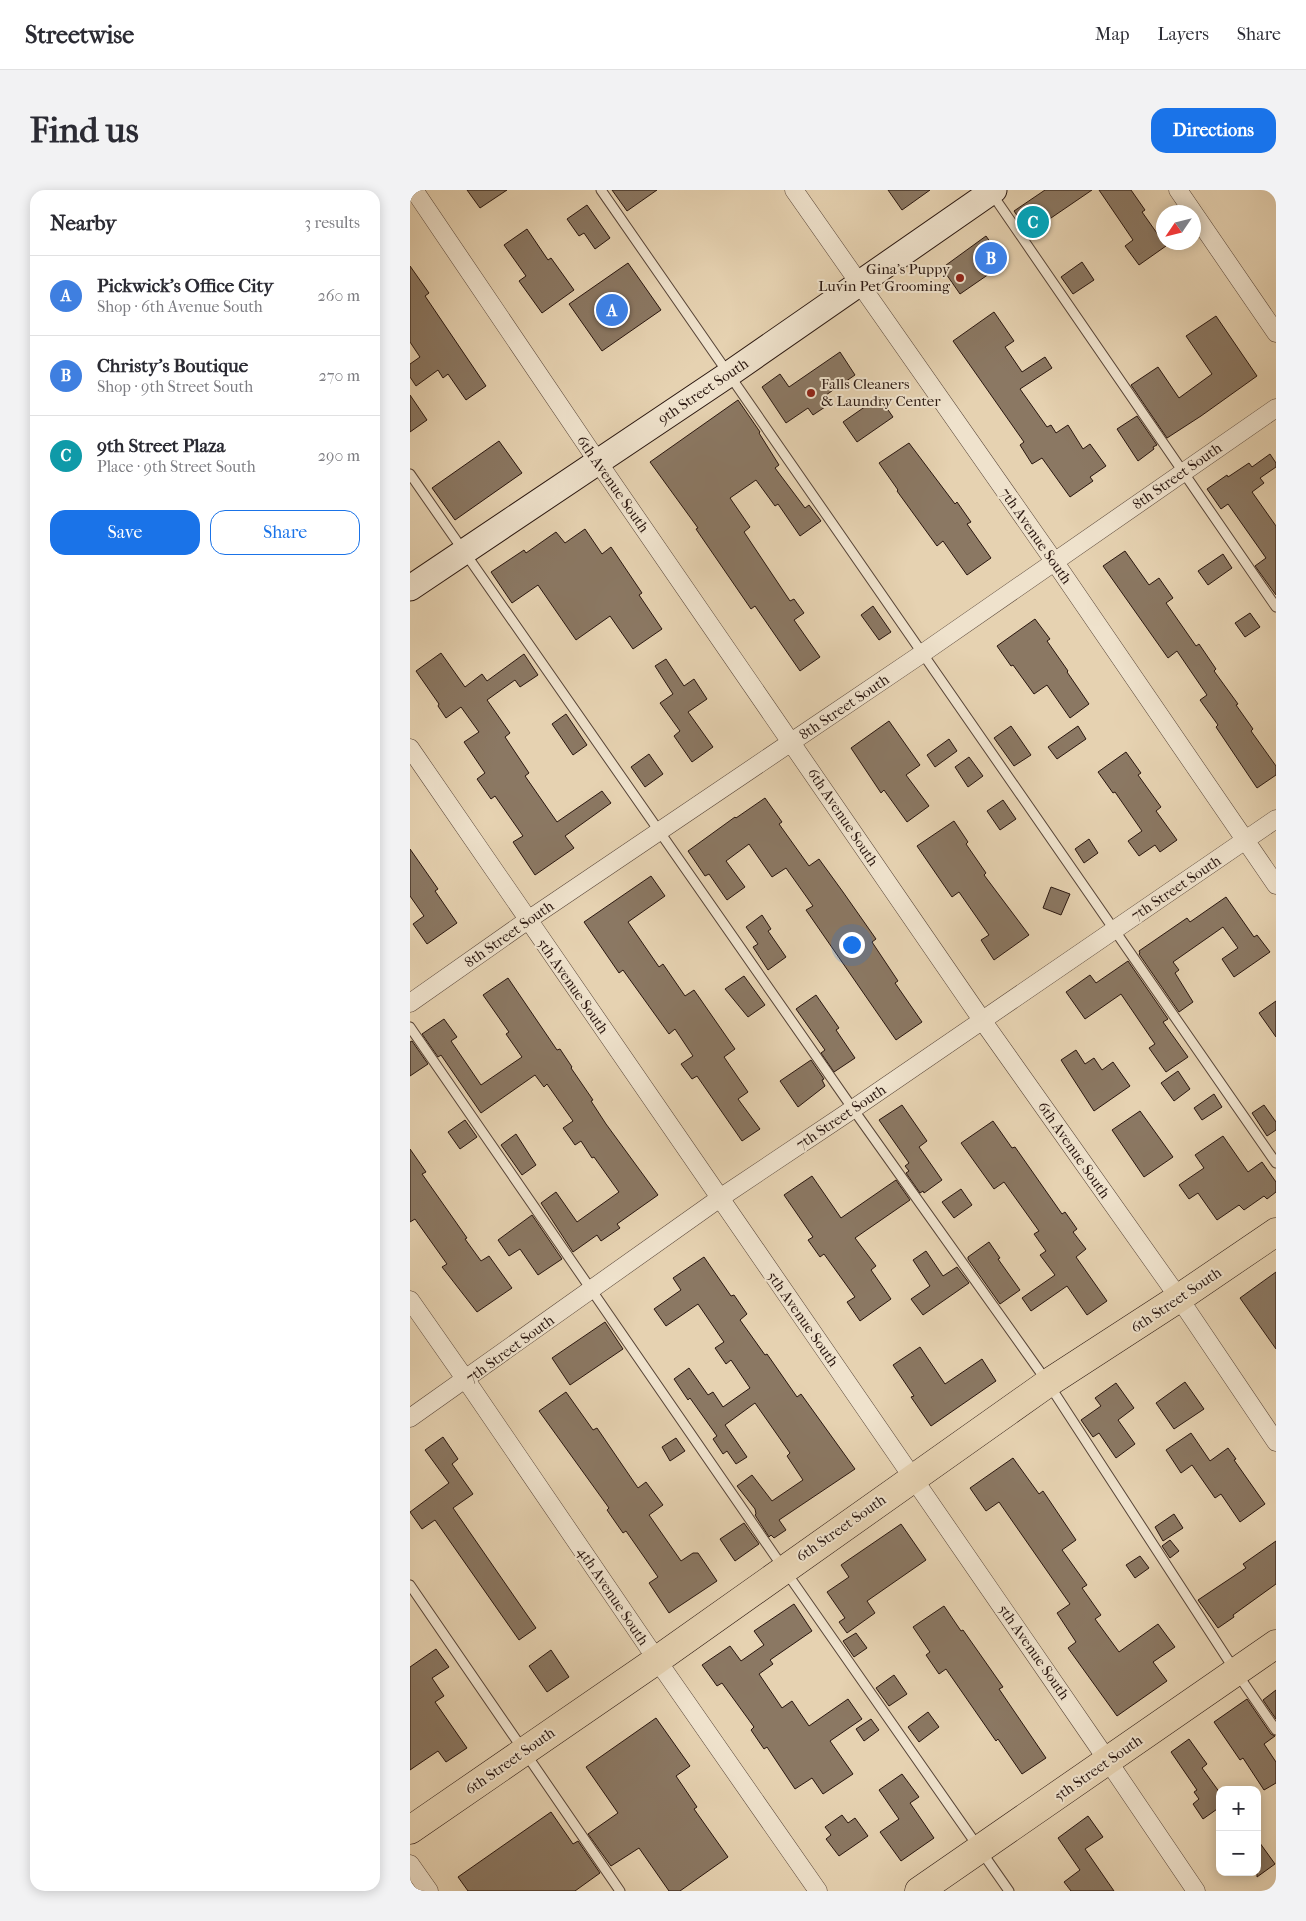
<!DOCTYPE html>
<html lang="en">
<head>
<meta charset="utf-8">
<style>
  body { margin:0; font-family:"IM FELL French Canon",serif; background:#f2f2f3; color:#2b2b33 }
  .controls { position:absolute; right:15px; bottom:15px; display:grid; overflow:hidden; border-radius:10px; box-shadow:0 2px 12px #0003 }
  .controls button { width:45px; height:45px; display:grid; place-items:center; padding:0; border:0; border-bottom:1px solid #e1e1e2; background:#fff; color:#2b2b33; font:25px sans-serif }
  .compass { position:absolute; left:746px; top:15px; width:45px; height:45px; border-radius:50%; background:#fff; box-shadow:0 2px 12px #0003; rotate:235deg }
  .you { position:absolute; left:441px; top:754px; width:18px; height:18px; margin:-12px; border:4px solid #fff; border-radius:50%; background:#1a73e8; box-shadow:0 0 0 8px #1a73e833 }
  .badge { display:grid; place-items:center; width:32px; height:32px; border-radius:50%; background:#1a73e8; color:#fff; font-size:16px; font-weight:700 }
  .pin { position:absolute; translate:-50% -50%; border:2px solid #fff; box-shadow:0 1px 5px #0006 }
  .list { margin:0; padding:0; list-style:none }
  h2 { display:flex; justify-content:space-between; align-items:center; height:65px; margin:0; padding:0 20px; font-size:21px }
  h2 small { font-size:16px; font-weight:400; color:#7c7c81 }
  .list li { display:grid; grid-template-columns:32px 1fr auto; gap:15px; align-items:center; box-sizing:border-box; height:80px; padding:0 20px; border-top:1px solid #e1e1e2 }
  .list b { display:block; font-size:19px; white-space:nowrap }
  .list p { margin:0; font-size:16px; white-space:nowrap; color:#7c7c81 }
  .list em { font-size:16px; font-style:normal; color:#7c7c81 }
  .actions { display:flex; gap:10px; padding:15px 20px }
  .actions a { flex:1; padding:11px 0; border:1px solid #1a73e8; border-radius:15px; text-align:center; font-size:18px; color:#1a73e8 }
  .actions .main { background:#1a73e8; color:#fff }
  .map { position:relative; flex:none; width:866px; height:1701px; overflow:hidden; border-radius:15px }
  header { display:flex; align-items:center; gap:30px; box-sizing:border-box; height:70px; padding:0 25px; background:#fff; border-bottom:1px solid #e1e1e2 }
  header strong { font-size:24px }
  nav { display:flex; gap:28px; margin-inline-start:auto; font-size:18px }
  .intro { display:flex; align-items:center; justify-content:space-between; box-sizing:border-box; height:120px; padding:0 30px }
  h1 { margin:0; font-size:35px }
  .button { padding:12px 22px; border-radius:15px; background:#1a73e8; color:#fff; font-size:18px; font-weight:700 }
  main { display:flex; gap:30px; padding:0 30px }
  aside { flex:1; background:#fff; border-radius:15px; box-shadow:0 2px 12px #0003 }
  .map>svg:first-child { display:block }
</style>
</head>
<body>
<header>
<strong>Streetwise</strong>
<nav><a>Map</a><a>Layers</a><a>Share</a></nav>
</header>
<div class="intro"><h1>Find us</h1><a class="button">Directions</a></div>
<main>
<aside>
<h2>Nearby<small>3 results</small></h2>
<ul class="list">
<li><span class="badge" style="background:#3f7fe0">A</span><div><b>Pickwick's Office City</b><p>Shop · 6th Avenue South</p></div><em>260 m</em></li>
<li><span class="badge" style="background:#3f7fe0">B</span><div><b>Christy's Boutique</b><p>Shop · 9th Street South</p></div><em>270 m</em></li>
<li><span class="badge" style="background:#0f9aa8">C</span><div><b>9th Street Plaza</b><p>Place · 9th Street South</p></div><em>290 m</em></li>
</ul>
<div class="actions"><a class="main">Save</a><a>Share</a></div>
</aside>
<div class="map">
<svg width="866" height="1701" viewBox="0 0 866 1701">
  <rect width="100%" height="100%" fill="#e6d2b1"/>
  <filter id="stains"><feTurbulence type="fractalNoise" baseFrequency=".004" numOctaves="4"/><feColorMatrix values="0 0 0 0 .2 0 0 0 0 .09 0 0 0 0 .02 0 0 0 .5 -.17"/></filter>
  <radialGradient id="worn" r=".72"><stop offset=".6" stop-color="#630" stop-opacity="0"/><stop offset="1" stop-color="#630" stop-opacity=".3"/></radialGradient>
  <!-- building -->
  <path fill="#8b7863" stroke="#29160f" d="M57 0H97L70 18Z
    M202 0H247L217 21Z
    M478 0H520L492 20Z
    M635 0H682L619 43 604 21Z
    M689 0H721L735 20 732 22 756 56 729 75 715 56 723 50Z
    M177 15 200 48 185 59 174 43 169 46 157 29Z
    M117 39 138 70 141 68 164 100 132 123 109 91 116 86 94 55Z
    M576 46 595 73 550 104 532 78Z
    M672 72 684 90 663 104 651 87Z
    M218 73 251 120 192 161 159 114Z
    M0 76 19 103 15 106 76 196 56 210 38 184 33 188 28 180 6 196 0 187V174L10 167 0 152Z
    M584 122 604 151 595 157 612 182 635 167 642 178 610 199 637 237 641 235 646 243 658 235 673 259 680 254 696 276 680 287 683 291 660 307 632 268 622 274 610 255 614 252 543 151Z
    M806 126 847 186 791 226 757 248 721 195 748 177 769 208 802 184 776 146Z
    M430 162 445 185 416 205 421 213 403 225 398 218 376 233 352 197 370 184 379 197Z
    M0 205 17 230 0 242Z
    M469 207 483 227 447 252 433 232Z
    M328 210 350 242 349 243 369 275 365 278 395 318 399 315 411 331 390 346 368 314 365 316 346 290 320 308 340 337 334 342 380 411 384 409 394 423 384 430 410 467 390 481 345 416 341 419 286 339 288 338 240 272Z
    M727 226 747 255 743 257 744 259 728 271 707 239Z
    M89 251 112 283 45 330 22 298Z
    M499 253 545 314 547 312 561 332 557 334 581 368 557 385 533 351 527 356 487 301 488 300 469 273Z
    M860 264 866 273V277L850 288 854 293 842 302 866 336V405L845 376 856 368 818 314 811 319 797 299 817 285 818 287 839 273 842 277Z
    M175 339 192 364 201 357 232 403 229 405 252 439 223 459 200 426 166 450 128 395 102 413 81 382 114 360 116 363 146 342 155 353Z
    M715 361 739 395 749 388 763 408 756 413 786 456 789 454 806 479 804 481 828 514 826 515 843 539 841 541 866 576V585L847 598 806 537 808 535 790 510 797 505 767 461 758 468 693 376Z
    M813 364 822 378 798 395 788 381Z
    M463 416 481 442 469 450 451 425Z
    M840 423 850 437 835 447 825 433Z
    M625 429 640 449 637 451 658 481 657 482 679 514 660 528 637 495 624 504 603 475 601 476 587 456Z
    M31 463 55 497 72 484 77 491 114 464 128 485 110 497 105 490 77 510 100 543 95 547 119 583 115 586 147 632 192 601 201 613 155 646 164 658 125 685 103 652 113 646 85 606 81 609 67 589 75 583 54 552 69 542 51 517 36 528 28 516 29 514 6 481Z
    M256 469 274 496 284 489 297 509 278 522 303 557 282 572 264 546 270 541 250 513 263 504 245 476Z
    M156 524 177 555 163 565 142 534Z
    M479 531 510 575 496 585 519 616 497 632 474 600 471 603 441 558Z
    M601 536 621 565 604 576 584 548Z
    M668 536 676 549 647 569 638 557Z
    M539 549 547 561 525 577 517 565Z
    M716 562 731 583 728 585 751 617 746 621 767 650 750 662 745 655 729 666 718 651 732 641 705 602 703 603 688 582Z
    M239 564 253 584 235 597 221 577Z
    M559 567 573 586 558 597 545 577Z
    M355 608 372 632 369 634 399 676 409 669 433 702 466 749 462 752 488 791 485 793 512 832 486 850 396 720 403 716 376 678 362 687 339 654 316 671 335 697 317 710 299 684 295 686 278 661 325 627 326 628Z
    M593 610 606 629 590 640 577 621Z
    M544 631 558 652 556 654 576 683 574 685 619 745 584 770 571 750 579 745 549 702 542 707 507 656Z
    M679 649 688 663 674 673 665 659Z
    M0 659 28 699 25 701 47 733 17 754 3 734 14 726 0 706Z
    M241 686 255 706 218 732 249 777 253 774 275 806 284 800 325 859 314 867 338 902 328 909 350 939 332 951 287 886 282 889 271 874 283 866 265 839 259 844 213 780 209 783 174 732Z
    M641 697 660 704 651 725 633 718Z
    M816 707 844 747 847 745 860 762 824 787 812 769 828 758 813 737 763 772 769 780 765 783 783 812 769 822 729 764 730 763 729 761 777 728 780 732Z
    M352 725 361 739 358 741 376 767 358 780 343 757 348 754 336 737Z
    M718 771 758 829 753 832 778 867 756 882 739 858 745 854 711 804 675 829 656 802 680 785 686 793Z
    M334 786 355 815 338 827 315 799Z
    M98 788 147 860 150 859 162 877 161 878 183 910 181 911 196 934 248 1005 207 1034 210 1038 191 1051 187 1045 163 1062 131 1013 146 1002 167 1032 209 1002 184 967 182 968 171 951 165 955 153 938 163 931 137 894 134 897 125 885 71 923 31 865 28 867 12 844 34 829 47 847 41 851 71 895 112 867 96 844 99 842 73 805Z
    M406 805 429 838 426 840 445 868 424 882 411 863 415 860 386 819Z
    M866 811V847L849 823Z
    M2 851 18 874 0 886V852Z
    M666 860 675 874 684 868 692 880 703 872 720 896 684 921 651 870Z
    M401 870 414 889 412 890 415 896 388 917 370 891Z
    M768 881 780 899 764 911 751 893Z
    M804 904 812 917 792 930 784 918Z
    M492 915 517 951 509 957 532 990 514 1003 513 1001 510 1003 496 983 499 981 495 976 499 973 469 930Z
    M854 915 866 932V940L857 946 842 923Z
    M730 921 763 967 734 987 702 940Z
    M55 930 67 947 50 959 38 942Z
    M583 931 602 958 605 957 652 1024 655 1022 667 1039 663 1042 676 1059 666 1067 697 1111 677 1125 657 1096 621 1121 612 1108 645 1085 630 1065 636 1061 624 1044 629 1041 594 992 584 999 551 953Z
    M106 944 126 975 112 985 91 955Z
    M813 946 838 982 852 972 866 992V1002L857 1009 854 1006 834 1020 829 1015 807 1030 788 1003 779 1009 769 995 794 978 785 965Z
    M0 959 16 982 12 984 57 1048 55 1049 71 1071 79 1066 102 1098 67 1122 32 1077 37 1074 5 1029 0 1032Z
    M402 986 431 1028 486 990 500 1010 445 1048 466 1076 461 1080 481 1109 450 1131 437 1112 445 1107 414 1064 410 1067 398 1050 403 1047 374 1005Z
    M551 999 562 1015 544 1028 532 1012Z
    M122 1025 152 1069 128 1085 110 1059 99 1066 88 1050Z
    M579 1052 590 1068 588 1069 610 1100 590 1114 558 1069V1067Z
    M516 1061 533 1086 547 1077 559 1093 513 1125 501 1109 520 1096 503 1070Z
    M294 1067 321 1106 324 1105 337 1124 330 1130 355 1165 357 1164 387 1207 391 1204 445 1279 369 1330 376 1340 364 1348 361 1345 359 1347 345 1325 346 1324 345 1319 327 1296 342 1285 362 1311 393 1290 377 1266 380 1263 345 1213 315 1235 337 1267 326 1274 317 1261 313 1264 303 1249 307 1246 280 1208 278 1210 264 1189 279 1178 298 1205 303 1202 313 1217 340 1198 321 1170 316 1174 305 1158 314 1152 288 1114 256 1136 244 1119 271 1100 263 1088Z
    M866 1082V1159L830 1108Z
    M195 1132 213 1159 160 1195 142 1168Z
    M510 1157 535 1194 572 1169 586 1191 521 1236 501 1207 504 1206 483 1175Z
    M775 1192 794 1219 764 1239 746 1213Z
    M706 1193 724 1218 708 1230 725 1254 706 1268 689 1243 683 1247 671 1230 691 1216 685 1208Z
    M156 1202 183 1240 187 1238 228 1298 236 1292 253 1315 239 1325 271 1371 283 1363H288L307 1391 259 1423 239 1393 248 1387 216 1341 213 1343 197 1320 199 1318 129 1221Z
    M781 1243 800 1271 818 1258 826 1269 824 1270 855 1314 830 1332 811 1304 805 1308 782 1275 771 1283 756 1260Z
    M33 1247 48 1269 42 1274 63 1304 43 1318 126 1438 109 1450 25 1330 12 1339 0 1322 39 1293 15 1260Z
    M266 1248 275 1261 260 1271 252 1257Z
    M603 1268 629 1304 633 1301 666 1350 652 1360 677 1395 672 1398 691 1425 685 1429 709 1462 748 1434 765 1457 743 1472 757 1491 707 1526 658 1458 666 1452 647 1423 660 1414 589 1312 576 1321 560 1298Z
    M764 1324 773 1338 753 1351 745 1337Z
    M334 1333 349 1354 325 1371 310 1349Z
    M491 1334 516 1370 457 1411 465 1423 437 1443 429 1432 435 1428 417 1402 439 1387 431 1375Z
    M760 1350 769 1361 760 1368 752 1356Z
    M866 1351V1394L823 1425 824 1427 808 1438 788 1410 836 1378 833 1374Z
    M730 1366 739 1378 725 1388 716 1375Z
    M384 1414 402 1441 360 1470 363 1474 349 1484 372 1518 382 1511 399 1536 438 1509 452 1529 420 1551 443 1584 413 1604 402 1588 385 1599 357 1557 354 1559 341 1540 344 1537 312 1493 307 1496 292 1475 320 1456 331 1471 354 1455 344 1441Z
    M534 1416 551 1441 553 1440 593 1497 589 1499 636 1568 612 1584 588 1549 586 1551 536 1479 529 1484 516 1465 520 1462 503 1437Z
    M446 1443 457 1458 444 1467 433 1451Z
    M26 1459 39 1477 22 1488 34 1506 25 1512 57 1558 36 1572 28 1561 0 1580V1477Z
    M141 1460 159 1487 137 1502 119 1476Z
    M484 1485 497 1504 479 1516 466 1498Z
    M866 1500V1529L853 1510Z
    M837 1509 861 1544 865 1546 854 1554 866 1572V1593L854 1600 833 1568 830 1570 804 1532Z
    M518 1522 529 1537 509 1552 498 1537Z
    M246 1528 280 1576 266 1586 287 1617 284 1619 318 1667 270 1701H259L229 1658 201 1676 178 1644 208 1623 176 1577Z
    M461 1529 469 1540 454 1551 446 1539Z
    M779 1549 797 1574 792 1578 810 1603V1617L793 1629 783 1614 789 1609 784 1602 787 1600 761 1562Z
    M492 1584 509 1607 500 1613 524 1648 491 1671 470 1642 489 1629 469 1600Z
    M141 1622 163 1654 168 1651 190 1683 165 1701H58L48 1687Z
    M432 1625 438 1633 445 1628 458 1646 429 1666 416 1649 421 1645 415 1637Z
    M678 1626 693 1647 675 1659 704 1701H661L654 1692 670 1680 648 1648Z
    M847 1649 865 1674 847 1687Z"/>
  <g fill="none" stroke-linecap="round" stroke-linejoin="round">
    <!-- service casing -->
    <g stroke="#584538" stroke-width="11">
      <path id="service" d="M191 0 866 973
        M582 4 866 417
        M0 284 443 919 638 1193 826 1482 866 1540
        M0 837 374 1379 599 1701
        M0 1395 210 1701"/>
    </g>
    <!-- minor casing -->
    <g stroke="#584538" stroke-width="19">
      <path id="minor" d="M4 0 188 272 572 830 769 1108 866 1252
        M384 0 644 371 866 695
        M768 0 866 143
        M0 558 698 1571 786 1701
        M0 813 118 730 513 463 866 218
        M0 1110 56 1190 247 1470 408 1701
        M0 1228 310 1008 443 919 866 629
        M0 1674 19 1701"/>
    </g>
    <!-- secondary casing -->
    <g stroke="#29160f" stroke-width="27">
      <path id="secondary" d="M0 398 319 184 584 0"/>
    </g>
    <!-- primary casing -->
    <g stroke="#29160f" stroke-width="29">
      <path id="primary" d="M0 1640 247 1470 638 1193 769 1108 866 1042
        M509 1701 866 1454"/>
    </g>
    <!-- service -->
    <use href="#service" stroke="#efe2cc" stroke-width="9"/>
    <!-- minor -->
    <use href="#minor" stroke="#efe2cc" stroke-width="18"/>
    <!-- secondary -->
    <use href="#secondary" stroke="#efe2cc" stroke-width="25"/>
    <!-- primary -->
    <use href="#primary" stroke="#e6d2b1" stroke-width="28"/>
  </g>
  <!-- markers -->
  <g fill="#8f2418" stroke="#efe2cc" stroke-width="2">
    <circle cx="550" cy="88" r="5"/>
    <circle cx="401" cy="203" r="5"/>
  </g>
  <g text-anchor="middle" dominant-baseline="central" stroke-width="4" stroke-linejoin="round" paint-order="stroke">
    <!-- poi labels -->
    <g font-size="15" fill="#29160f" stroke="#efe2cc" text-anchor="end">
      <text x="540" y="79">Gina's Puppy<tspan x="540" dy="17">Luvin Pet Grooming</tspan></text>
      <text x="411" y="194" text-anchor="start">Falls Cleaners<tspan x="411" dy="17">&amp; Laundry Center</tspan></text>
    </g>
    <!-- street labels -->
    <g font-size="15" fill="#29160f" stroke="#efe2cc">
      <text transform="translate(293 201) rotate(-34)">9th Street South</text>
      <text transform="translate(767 286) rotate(-35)">8th Street South</text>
      <text transform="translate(203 294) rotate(55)">6th Avenue South</text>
      <text transform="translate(626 346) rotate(55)">7th Avenue South</text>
      <text transform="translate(434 517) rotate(-34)">8th Street South</text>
      <text transform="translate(433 627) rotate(56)">6th Avenue South</text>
      <text transform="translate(766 698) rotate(-34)">7th Street South</text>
      <text transform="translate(99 744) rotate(-35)">8th Street South</text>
      <text transform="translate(163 796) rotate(55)">5th Avenue South</text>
      <text transform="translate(431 927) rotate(-34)">7th Street South</text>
      <text transform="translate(664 960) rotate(55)">6th Avenue South</text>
      <text transform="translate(766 1110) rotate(-34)">6th Street South</text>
      <text transform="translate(393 1129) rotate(55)">5th Avenue South</text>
      <text transform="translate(100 1159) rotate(-36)">7th Street South</text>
      <text transform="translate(431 1338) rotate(-35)">6th Street South</text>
      <text transform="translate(203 1406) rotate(56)">4th Avenue South</text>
      <text transform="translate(624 1462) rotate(55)">5th Avenue South</text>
      <text transform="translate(100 1571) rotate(-35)">6th Street South</text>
      <text transform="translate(688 1578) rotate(-35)">5th Street South</text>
    </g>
  </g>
  <rect width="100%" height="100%" filter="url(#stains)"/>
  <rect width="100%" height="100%" fill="url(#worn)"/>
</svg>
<div class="controls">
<button>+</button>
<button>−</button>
</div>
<svg class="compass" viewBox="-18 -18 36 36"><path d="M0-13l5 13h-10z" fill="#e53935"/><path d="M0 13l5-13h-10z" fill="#7c7c81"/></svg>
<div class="you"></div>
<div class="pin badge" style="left:202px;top:120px;background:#3f7fe0">A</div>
<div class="pin badge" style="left:581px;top:68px;background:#3f7fe0">B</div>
<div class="pin badge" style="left:623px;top:32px;background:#0f9aa8">C</div>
</div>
</main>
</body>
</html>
